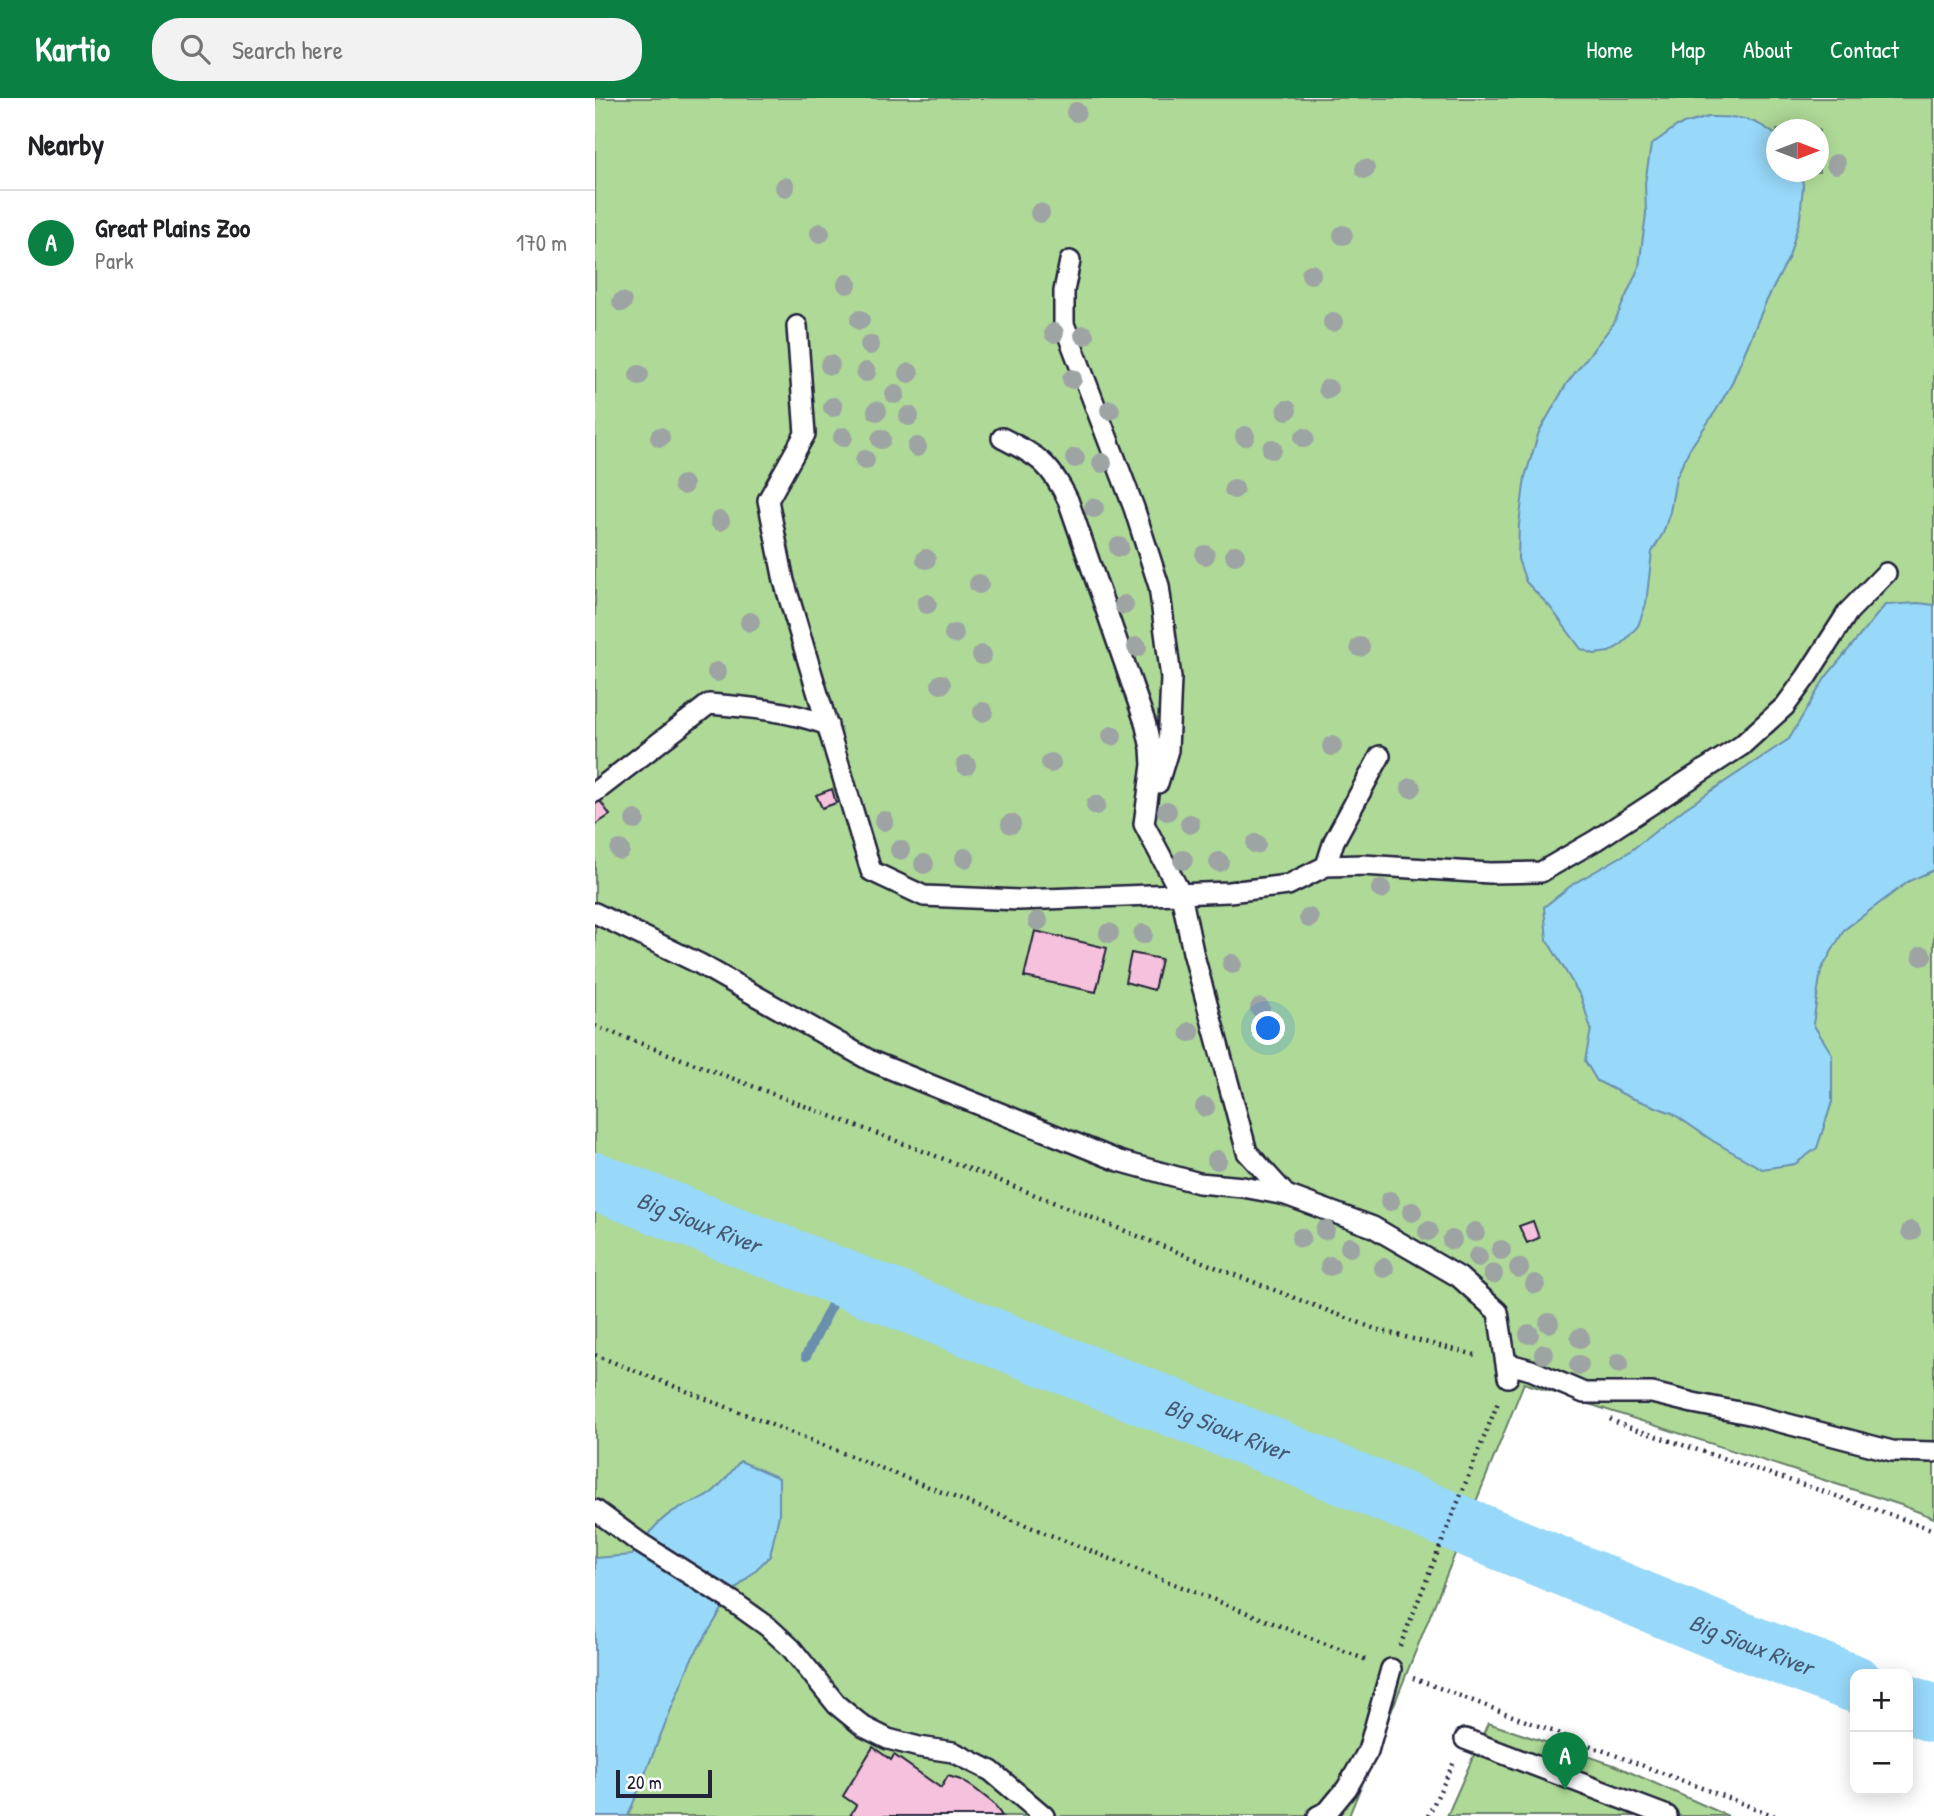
<!DOCTYPE html>
<html lang="en">
<head>
<meta charset="utf-8">
<style>
  body { margin:0; font-family:"Patrick Hand",sans-serif; background:#f2f2f2; color:#202124 }
  .controls { position:absolute; right:21px; bottom:21px; display:grid; overflow:hidden; border-radius:14px; box-shadow:0 4px 18px #0003 }
  .controls button { width:63px; height:63px; display:grid; place-items:center; padding:0; border:0; border-bottom:2px solid #e0e0e0; background:#fff; color:#202124; font:35px sans-serif }
  .compass { position:absolute; left:1171px; top:21px; width:63px; height:63px; border-radius:50%; background:#fff; box-shadow:0 4px 18px #0003; rotate:90deg }
  .scale { position:absolute; left:21px; bottom:18px; width:96px; box-sizing:border-box; padding-left:7px; border:4px solid #22223b; border-top:0; font-size:19px; line-height:24px; white-space:nowrap; color:#22223b; -webkit-text-stroke:5px #fff; paint-order:stroke }
  .you { position:absolute; left:674px; top:931px; width:24px; height:24px; margin:-18px; border:5px solid #fff; border-radius:50%; background:#1a73e8; box-shadow:0 0 0 10px #1a73e833 }
  .badge { display:grid; place-items:center; width:46px; height:46px; border-radius:50%; background:#0b8043; color:#fff; font-size:23px; font-weight:700 }
  .pin { position:absolute; translate:-50% -58px; filter:drop-shadow(0 2px 4px #0008) }
  .pin::after { content:''; position:absolute; top:37px; width:24px; height:21px; background:inherit; clip-path:polygon(0 0,100% 0,50% 100%) }
  .list { margin:0; padding:0; list-style:none }
  h2 { display:flex; justify-content:space-between; align-items:center; height:91px; margin:0; padding:0 28px; font-size:30px }
  h2 small { font-size:23px; font-weight:400; color:#757577 }
  .list li { display:grid; grid-template-columns:46px 1fr auto; gap:21px; align-items:center; box-sizing:border-box; height:105px; padding:0 28px; border-top:2px solid #e0e0e0 }
  .list b { display:block; font-size:26px; white-space:nowrap }
  .list p { margin:0; font-size:23px; white-space:nowrap; color:#757577 }
  .list em { font-size:23px; font-style:normal; color:#757577 }
  .icon { flex:none; width:38px; height:38px; fill:none; stroke:currentColor; stroke-width:2; stroke-linecap:round; stroke-linejoin:round }
  .map { position:relative; flex:none; width:1339px; height:1718px; overflow:hidden }
  header { display:flex; align-items:center; gap:42px; box-sizing:border-box; height:98px; padding:0 35px; background:#0b8043; color:#fff }
  header strong { font-size:33px }
  nav { display:flex; gap:38px; margin-inline-start:auto; font-size:24px }
  .search { width:490px; height:63px; background:#f2f2f2; display:flex; align-items:center; gap:18px; box-sizing:border-box; padding:0 24px; border-radius:28px; color:#757577; font-size:26px }
  main { display:flex }
  aside { flex:1; background:#fff }
  .map>svg:first-child { display:block }
</style>
</head>
<body>
<header>
<strong>Kartio</strong>
<div class="search"><svg class="icon" aria-label="search" viewBox="0 0 24 24"><circle cx="10" cy="10" r="6"/><path d="M15 15l6 6"/></svg>Search here</div>
<nav><a>Home</a><a>Map</a><a>About</a><a>Contact</a></nav>
</header>
<main>
<aside>
<h2>Nearby<small></small></h2>
<ul class="list">
<li><span class="badge">A</span><div><b>Great Plains Zoo</b><p>Park</p></div><em>170 m</em></li>
</ul>
</aside>
<div class="map">
<svg width="1339" height="1718" viewBox="0 0 1339 1718">
  <rect width="100%" height="100%" fill="#fff"/>
  <filter id="ink" filterUnits="userSpaceOnUse"><feTurbulence type="fractalNoise" baseFrequency=".0143" numOctaves="2"/><feDisplacementMap in="SourceGraphic" scale="14" xChannelSelector="R" yChannelSelector="G"/><feConvolveMatrix kernelMatrix="1 2 1 2 8 2 1 2 1" color-interpolation-filters="sRGB"/></filter>
  <g filter="url(#ink)">
    <!-- green -->
    <path fill="#aed997" stroke="#687e69" stroke-width="2" fill-rule="evenodd" d="M0 0H1339V1420L1306 1407 929 1285 754 1718H0ZM1182 32H1224V74H1182Z
      M893 1625 1019 1667 1133 1718H852Z"/>
    <!-- water -->
    <path fill="#98d8f9" stroke="#698fad" stroke-width="2" d="M1113 19C1144 19 1156 18 1181 37L1182 74H1206L1208 88 1205 120 1194 159 1170 206 1136 287 1122 311 1094 352 1081 380 1075 414 1068 435 1057 454 1051 506 1043 528 1027 546 1014 554 999 556 986 551 955 509 931 484 923 461 924 427 930 379 944 334 972 285 1019 225 1044 169 1051 116 1050 85 1056 47 1082 28Z
      M1323 505 1339 507V772L1314 783 1249 832 1226 872 1218 926 1237 956V1004L1222 1050 1200 1066 1167 1071 1118 1043 1077 1015 1034 999 1002 983 990 963 996 931 986 899 952 842 949 809 978 786 1034 754 1089 711 1194 641 1230 580 1290 507Z
      M145 1363 184 1380V1417L175 1458 137 1495 96 1562 33 1718H0V1460L37 1457C51 1439 63 1421 84 1410 94 1405 106 1403 115 1396 126 1388 136 1374 145 1363Z"/>
    <g fill="none" stroke-linecap="round" stroke-linejoin="round">
      <!-- stream -->
      <path stroke="#698fad" stroke-width="10" d="M211 1258 250 1181"/>
      <!-- river -->
      <g stroke="#98d8f9" stroke-width="58">
        <path id="s1" d="M0 1083 683 1351 1134 1538 1260 1586"/>
        <path d="M1313 1606 1339 1616"/>
      </g>
    </g>
    <!-- building -->
    <path fill="#f5c1dc" stroke="#22223b" stroke-width="2" d="M237 691 241 705 227 710 221 697Z
      M3 700 15 717 0 727V702Z
      M440 833 512 850 501 894 429 879Z
      M536 855 566 861 559 892 530 884Z
      M938 1123 944 1140 932 1145 924 1128Z
      M278 1649 296 1662 299 1657 346 1690 353 1678 366 1682 379 1690 398 1705 407 1718H255L261 1707 248 1698Z"/>
    <g fill="none" stroke-linecap="round" stroke-linejoin="round">
      <!-- service casing -->
      <g stroke="#22223b" stroke-width="24">
        <path id="service" d="M475 163 469 193V226L539 410 564 488 576 580 573 652 563 685
          M202 228 210 336 173 402 189 483 276 773 329 798 424 802 634 794 693 787 731 768 768 767 895 775 946 774 1001 742 1146 648 1190 608 1212 578 1253 514 1291 475
          M407 340C444 359 454 364 473 402L550 624 556 650 557 667 549 726 586 796 598 854 652 1054 691 1097 778 1129 864 1179 903 1214 913 1279
          M0 694 114 606C155 609 194 613 233 627
          M731 768 739 743 785 658
          M0 815 105 866 276 963 524 1063 604 1085 648 1089 691 1097
          M911 1265 936 1272 989 1295H1057L1098 1305 1154 1316 1297 1353 1339 1354
          M0 1412 45 1445 137 1503 172 1528 196 1550 242 1607 269 1629 293 1641 324 1649 358 1654 396 1673 449 1718
          M870 1641 1072 1718
          M723 1718 733 1713 752 1690 773 1653 796 1571"/>
      </g>
      <!-- path -->
      <path stroke="#22223b" stroke-width="4.5" stroke-dasharray="2 5" stroke-linecap="butt" d="M0 928 388 1076 635 1175 783 1232 884 1258
        M0 1257 774 1563
        M1015 1321 1027 1327 1227 1393 1339 1432
        M805 1548 904 1302
        M818 1580 1180 1718
        M833 1718 860 1662"/>
      <!-- service -->
      <use href="#service" stroke="#fff" stroke-width="19"/>
    </g>
    <!-- trees -->
    <g fill="#9da4a3">
      <circle cx="481" cy="14" r="10"/>
      <circle cx="1241" cy="66" r="10"/>
      <circle cx="770" cy="71" r="10"/>
      <circle cx="190" cy="89" r="10"/>
      <circle cx="445" cy="115" r="10"/>
      <circle cx="225" cy="135" r="10"/>
      <circle cx="748" cy="137" r="10"/>
      <circle cx="716" cy="176" r="10"/>
      <circle cx="252" cy="186" r="10"/>
      <circle cx="27" cy="204" r="10"/>
      <circle cx="265" cy="222" r="10"/>
      <circle cx="738" cy="224" r="10"/>
      <circle cx="459" cy="235" r="10"/>
      <circle cx="489" cy="237" r="10"/>
      <circle cx="275" cy="247" r="10"/>
      <circle cx="235" cy="267" r="10"/>
      <circle cx="271" cy="274" r="10"/>
      <circle cx="314" cy="275" r="10"/>
      <circle cx="44" cy="277" r="10"/>
      <circle cx="477" cy="281" r="10"/>
      <circle cx="733" cy="291" r="10"/>
      <circle cx="300" cy="296" r="10"/>
      <circle cx="238" cy="309" r="10"/>
      <circle cx="515" cy="312" r="10"/>
      <circle cx="692" cy="312" r="10"/>
      <circle cx="282" cy="313" r="10"/>
      <circle cx="314" cy="318" r="10"/>
      <circle cx="650" cy="338" r="10"/>
      <circle cx="65" cy="339" r="10"/>
      <circle cx="248" cy="339" r="10"/>
      <circle cx="709" cy="340" r="10"/>
      <circle cx="286" cy="341" r="10"/>
      <circle cx="322" cy="349" r="10"/>
      <circle cx="677" cy="351" r="10"/>
      <circle cx="480" cy="360" r="10"/>
      <circle cx="270" cy="362" r="10"/>
      <circle cx="507" cy="365" r="10"/>
      <circle cx="88" cy="387" r="10"/>
      <circle cx="639" cy="391" r="10"/>
      <circle cx="499" cy="410" r="10"/>
      <circle cx="125" cy="423" r="10"/>
      <circle cx="524" cy="449" r="10"/>
      <circle cx="610" cy="457" r="10"/>
      <circle cx="640" cy="457" r="10"/>
      <circle cx="331" cy="461" r="10"/>
      <circle cx="384" cy="486" r="10"/>
      <circle cx="332" cy="506" r="10"/>
      <circle cx="529" cy="507" r="10"/>
      <circle cx="155" cy="524" r="10"/>
      <circle cx="359" cy="536" r="10"/>
      <circle cx="542" cy="549" r="10"/>
      <circle cx="765" cy="549" r="10"/>
      <circle cx="387" cy="557" r="10"/>
      <circle cx="122" cy="574" r="10"/>
      <circle cx="346" cy="586" r="10"/>
      <circle cx="388" cy="614" r="10"/>
      <circle cx="517" cy="638" r="10"/>
      <circle cx="737" cy="648" r="10"/>
      <circle cx="456" cy="665" r="10"/>
      <circle cx="371" cy="667" r="10"/>
      <circle cx="816" cy="690" r="10"/>
      <circle cx="501" cy="707" r="10"/>
      <circle cx="572" cy="713" r="10"/>
      <circle cx="40" cy="722" r="10"/>
      <circle cx="289" cy="723" r="10"/>
      <circle cx="416" cy="726" r="10"/>
      <circle cx="595" cy="726" r="10"/>
      <circle cx="661" cy="746" r="10"/>
      <circle cx="25" cy="752" r="10"/>
      <circle cx="305" cy="752" r="10"/>
      <circle cx="370" cy="760" r="10"/>
      <circle cx="588" cy="762" r="10"/>
      <circle cx="624" cy="764" r="10"/>
      <circle cx="329" cy="766" r="10"/>
      <circle cx="786" cy="791" r="10"/>
      <circle cx="714" cy="820" r="10"/>
      <circle cx="443" cy="823" r="10"/>
      <circle cx="514" cy="835" r="10"/>
      <circle cx="548" cy="836" r="10"/>
      <circle cx="1327" cy="858" r="10"/>
      <circle cx="637" cy="866" r="10"/>
      <circle cx="665" cy="910" r="10"/>
      <circle cx="595" cy="934" r="10"/>
      <circle cx="610" cy="1009" r="10"/>
      <circle cx="622" cy="1062" r="10"/>
      <circle cx="795" cy="1103" r="10"/>
      <circle cx="817" cy="1114" r="10"/>
      <circle cx="730" cy="1132" r="10"/>
      <circle cx="833" cy="1133" r="10"/>
      <circle cx="1316" cy="1133" r="10"/>
      <circle cx="880" cy="1134" r="10"/>
      <circle cx="706" cy="1140" r="10"/>
      <circle cx="857" cy="1142" r="10"/>
      <circle cx="755" cy="1149" r="10"/>
      <circle cx="906" cy="1152" r="10"/>
      <circle cx="883" cy="1159" r="10"/>
      <circle cx="735" cy="1168" r="10"/>
      <circle cx="789" cy="1170" r="10"/>
      <circle cx="924" cy="1170" r="10"/>
      <circle cx="898" cy="1176" r="10"/>
      <circle cx="940" cy="1186" r="10"/>
      <circle cx="954" cy="1225" r="10"/>
      <circle cx="934" cy="1236" r="10"/>
      <circle cx="985" cy="1240" r="10"/>
      <circle cx="949" cy="1256" r="10"/>
      <circle cx="1024" cy="1265" r="10"/>
      <circle cx="984" cy="1267" r="10"/>
    </g>
  </g>
  <g text-anchor="middle" dominant-baseline="central" stroke-width="6" stroke-linejoin="round" paint-order="stroke">
    <!-- water labels -->
    <g font-size="24" font-style="italic" fill="#455974" stroke="#fff">
      <text stroke="none"><textPath href="#s1" startOffset="112">Big Sioux River</textPath></text>
      <text stroke="none"><textPath href="#s1" startOffset="679">Big Sioux River</textPath></text>
      <text stroke="none"><textPath href="#s1" startOffset="1246">Big Sioux River</textPath></text>
    </g>
  </g>
</svg>
<div class="controls">
<button>+</button>
<button>−</button>
</div>
<svg class="compass" viewBox="-18 -18 36 36"><path d="M0-13l5 13h-10z" fill="#e53935"/><path d="M0 13l5-13h-10z" fill="#757577"/></svg>
<div class="scale">20 m</div>
<div class="you"></div>
<div class="pin badge" style="left:970px;top:1692px">A</div>
</div>
</main>
</body>
</html>
